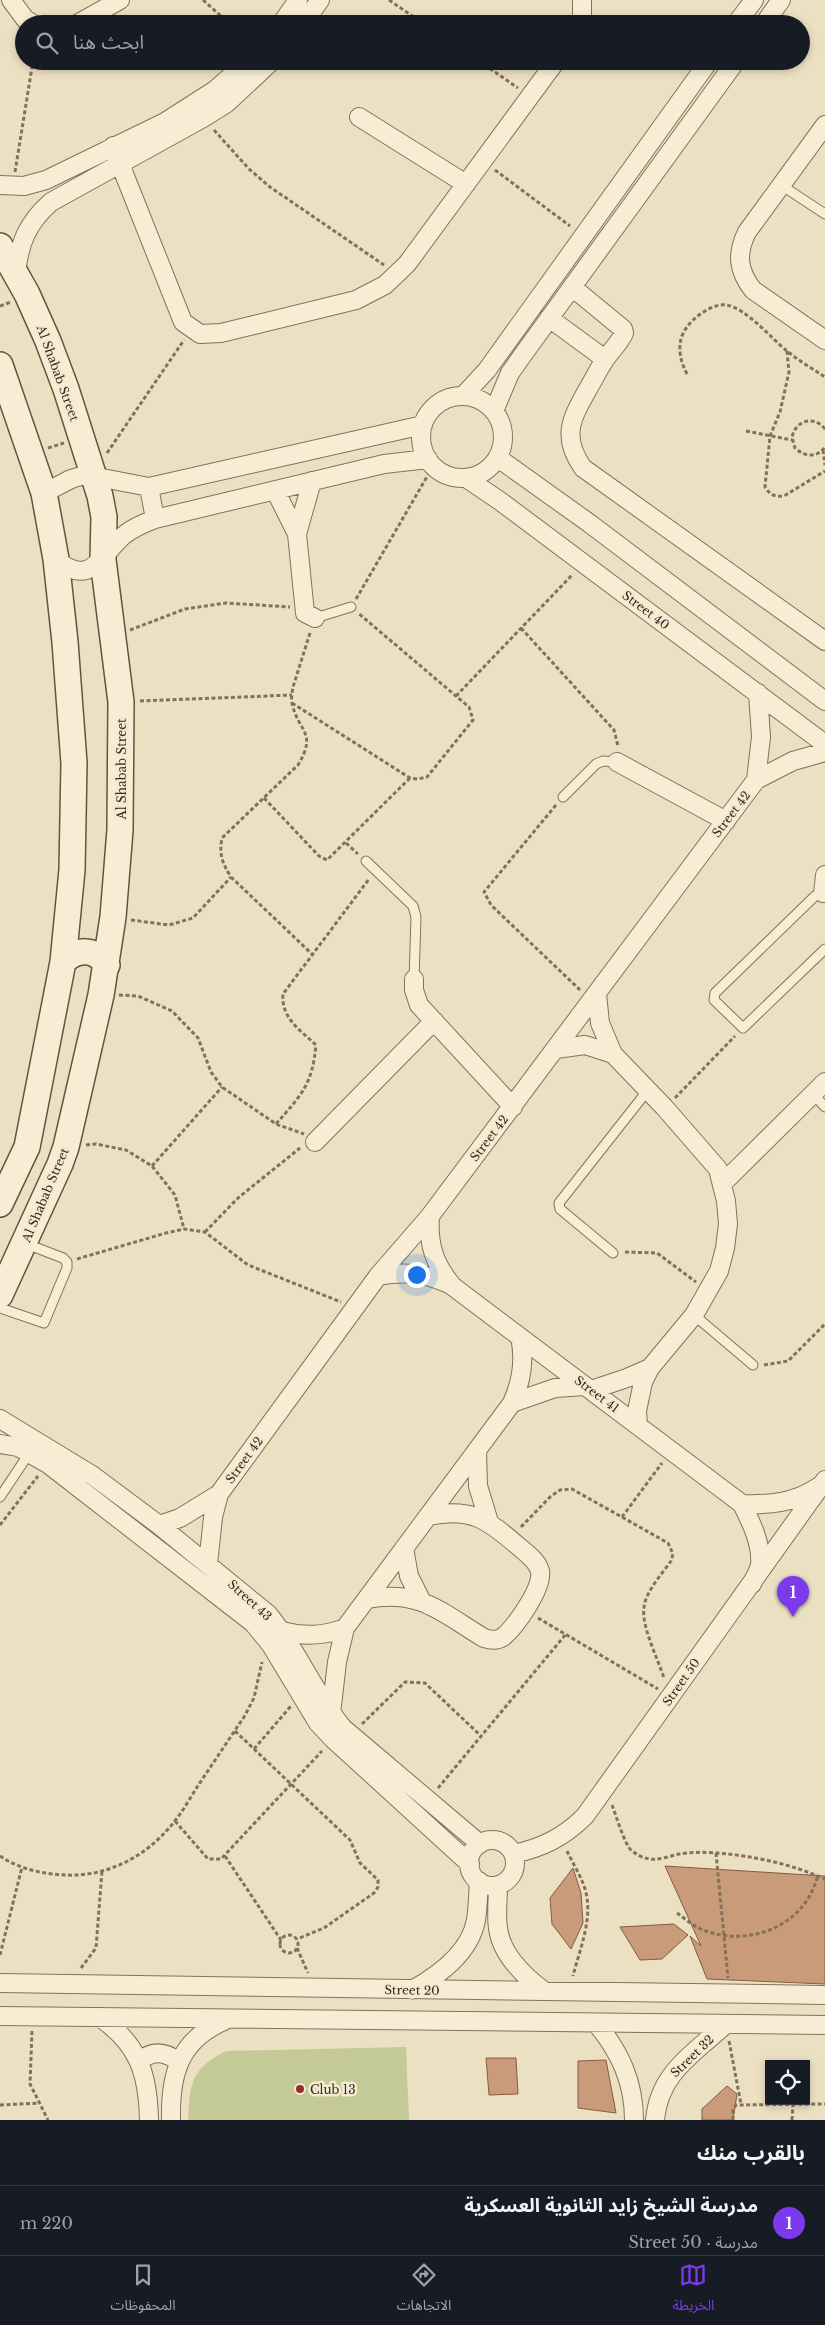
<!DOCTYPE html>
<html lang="ar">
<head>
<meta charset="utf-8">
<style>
  body { margin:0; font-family:"Libre Baskerville","Noto Sans Arabic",serif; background:#20242c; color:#f1f3f6; direction:rtl }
  .controls { position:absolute; right:15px; bottom:15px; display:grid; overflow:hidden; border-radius:0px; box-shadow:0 2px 8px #0003 }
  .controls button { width:45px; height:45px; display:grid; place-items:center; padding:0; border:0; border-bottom:1px solid #363941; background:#171b24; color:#f1f3f6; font:25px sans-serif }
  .you { position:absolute; left:416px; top:1274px; width:18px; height:18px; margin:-12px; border:4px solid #fff; border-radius:50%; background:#1a73e8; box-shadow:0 0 0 8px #1a73e833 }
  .badge { display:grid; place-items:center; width:32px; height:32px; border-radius:50%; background:#7c3aed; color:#fff; font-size:16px; font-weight:700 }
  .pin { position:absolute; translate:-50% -41px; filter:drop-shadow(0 1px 2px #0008) }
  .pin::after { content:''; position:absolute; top:26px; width:18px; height:15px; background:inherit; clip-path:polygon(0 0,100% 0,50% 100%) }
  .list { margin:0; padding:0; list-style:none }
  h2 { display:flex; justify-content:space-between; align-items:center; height:65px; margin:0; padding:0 20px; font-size:21px }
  h2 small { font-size:16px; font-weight:400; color:#9ea1a6 }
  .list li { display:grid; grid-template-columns:32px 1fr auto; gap:15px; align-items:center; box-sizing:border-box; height:70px; padding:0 20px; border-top:1px solid #363941 }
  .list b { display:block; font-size:19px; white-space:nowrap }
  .list p { margin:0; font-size:16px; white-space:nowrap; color:#9ea1a6 }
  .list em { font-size:16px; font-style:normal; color:#9ea1a6 }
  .icon { flex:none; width:28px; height:28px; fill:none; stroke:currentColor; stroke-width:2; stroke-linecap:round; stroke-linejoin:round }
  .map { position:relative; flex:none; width:825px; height:2120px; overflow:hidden; direction:ltr }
  .search { position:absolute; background:#171b24; box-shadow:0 2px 8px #0003; left:15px; right:15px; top:15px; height:55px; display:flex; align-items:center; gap:12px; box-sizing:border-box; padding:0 18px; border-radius:28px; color:#9ea1a6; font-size:19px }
  .sheet { height:135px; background:#171b24 }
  nav { display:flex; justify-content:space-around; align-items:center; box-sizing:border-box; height:70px; border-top:1px solid #363941; background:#171b24; font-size:14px; color:#9ea1a6 }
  nav a { display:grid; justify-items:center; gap:2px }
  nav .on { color:#7c3aed }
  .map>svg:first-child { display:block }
</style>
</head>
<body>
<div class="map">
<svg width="825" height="2120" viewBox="0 0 825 2120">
  <rect width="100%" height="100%" fill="#ece0c3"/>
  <!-- green -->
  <path fill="#c4ca97" d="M406 2047 409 2120H188C190 2082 191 2069 226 2051Z"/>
  <!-- building -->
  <path fill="#c99b7a" stroke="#845c41" d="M665 1866 825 1876V1984L707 1979 690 1936 701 1946Z
    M573 1868 581 1893 583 1923 571 1949 552 1924 550 1898Z
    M674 1924 688 1935 662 1959 640 1960 620 1927Z
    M486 2058H516L518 2094 489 2095Z
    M606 2060 616 2113 578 2108V2061Z
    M727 2086 737 2094 733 2120H702V2109Z"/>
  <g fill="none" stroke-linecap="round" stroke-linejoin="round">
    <!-- lane casing -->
    <g stroke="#85715a" stroke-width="11">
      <path id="lane" d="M781 185 825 214
        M315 618 351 607
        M563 797 596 764 603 761 617 762
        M366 861 413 906 416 917 414 979
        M824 895 823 893 815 896 715 993 714 1000 743 1028 825 949
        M813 1094 825 1107
        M613 1253 560 1209 559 1203 648 1090
        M0 1308 44 1323 67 1268V1262L63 1258 24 1243
        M694 1315 753 1365
        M0 1497 30 1452"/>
    </g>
    <!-- street casing -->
    <g stroke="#85715a" stroke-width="20">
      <path id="street" d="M11 0 25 19 33 24
        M77 24 120 0
        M281 24 298 0
        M303 24 320 0
        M580 24 582 18V0
        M736 24 754 0
        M764 24 781 0
        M359 117 466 184
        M825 125 747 232C736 254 738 271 753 290L825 340
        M113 146 183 322 200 334 221 333 356 300 385 285 407 264 556 61
        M0 185 24 186 46 180 165 122 215 90 248 61
        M16 274C19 244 27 223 51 202L203 118 227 103 272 61
        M572 287 623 329 624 333C620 342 612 350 606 358 599 368 594 379 588 389 571 419 561 437 583 468L825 641
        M549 318 605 359
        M463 396 487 370 709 61
        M421 437a41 41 0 1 1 82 0a41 41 0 1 1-82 0Z
        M494 411 510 373 522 356 736 61
        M498 458 589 523 825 701
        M466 478 500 501 825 744
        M312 481 297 534 305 613 315 618
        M149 487 155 519
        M275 490 297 534
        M44 493 71 479 81 476H92L149 487 423 425
        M56 559C90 589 101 555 124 535 133 528 144 523 155 519L384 464 428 459
        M617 762 726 821
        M756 780 761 737 758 693
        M823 893 825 875
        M414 979V990L419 1005 513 1107
        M597 994 600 1023 613 1054 665 1108 718 1169 726 1201 728 1224 725 1248 719 1271 694 1315 650 1368 643 1382 637 1411 638 1426
        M556 1049 585 1045 613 1054
        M315 1142 434 1021
        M722 1184 825 1082
        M430 1216C428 1244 434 1263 451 1284
        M378 1276C405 1271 426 1273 451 1285L742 1504C751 1522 762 1544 760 1565 759 1571 754 1578 752 1584
        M591 1390 627 1378 650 1368
        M512 1403 555 1388 585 1386
        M0 1419 92 1475 159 1525 268 1614C297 1649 314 1693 343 1728L480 1844
        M0 1444 18 1447 48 1464 253 1623 271 1645 318 1723 333 1739 470 1864
        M477 1450 478 1486 489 1522
        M742 1504C769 1505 795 1503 818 1487
        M159 1525 180 1518 219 1494 378 1276 430 1216 756 780 793 761 825 752
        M404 1548 409 1576 421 1600
        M208 1564 213 1517 219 1494
        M367 1599C420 1589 442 1613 484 1638 490 1640 497 1641 503 1637 516 1626 543 1588 540 1571 537 1560 526 1553 518 1546 487 1519 470 1507 428 1516
        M282 1631C305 1637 324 1636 345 1628
        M331 1714 337 1662 345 1628 512 1403C522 1381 525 1360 520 1337
        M469 1863a23 23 0 1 1 46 0a23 23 0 1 1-46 0Z
        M513 1854C542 1848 564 1837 585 1816L825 1480
        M498 1885C498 1899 496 1915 498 1928 501 1954 524 1976 544 1991
        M0 1983 825 1995
        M412 1990C439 1975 470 1953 476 1920 478 1908 478 1894 479 1881
        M0 2016 825 2025
        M99 2017C139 2044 148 2074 149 2120
        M596 2023C620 2052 634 2082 634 2120
        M139 2061C153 2050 165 2051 179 2062
        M171 2120C170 2075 179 2040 224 2021
        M655 2120C659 2073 693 2054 726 2024"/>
    </g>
    <!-- secondary casing -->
    <g stroke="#67523e" stroke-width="28">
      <path id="secondary" d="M0 246 27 294 48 341 66 389 100 496 104 517 103 560 121 702 120 830 113 917 101 995 66 1147 60 1164 0 1295
        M0 365 44 493 56 559 65 642 74 763 72 870 63 962 27 1147 0 1204
        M63 962C77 948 95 948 107 965"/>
    </g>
    <!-- path -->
    <path stroke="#85715a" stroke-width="3" stroke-dasharray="4 2.5" stroke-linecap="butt" d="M203 0 230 24
      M389 0 424 24
      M479 61 518 88
      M214 130 249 169 270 187 384 265
      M495 170 570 226
      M15 172 33 61
      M0 306 11 302
      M787 351 789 372 780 412 770 436 765 487C770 495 775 497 784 496L825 471
      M687 374C679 359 676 341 687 327 694 317 713 303 726 305 745 307 772 339 787 351 799 361 813 369 825 377
      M825 429C814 415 796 420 792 437L795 448C805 457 817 458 825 447
      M746 431 792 440
      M48 448 64 443
      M823 450 825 465
      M107 453 184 340
      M356 599 428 475
      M521 628 614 730 618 746
      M130 630 185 609 226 603 290 607
      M310 633 293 687C292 692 291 698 292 703 298 732 318 732 298 765L222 838C219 854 222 863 231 877L312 954
      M456 696 573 574
      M140 701 292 695
      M292 703 410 778 418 779 427 777 473 720 469 707 358 613
      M264 798 319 856 327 860 410 778
      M556 805 484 892 491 905 580 990
      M346 843 358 854
      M131 920 169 925 193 918 231 877
      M119 995 138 996 172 1011 198 1038 211 1072 222 1087 276 1124 304 1134
      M675 1098 735 1036
      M276 1124C301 1095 312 1086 316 1045 300 1030 281 1018 283 994L369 879
      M86 1145 96 1144 126 1150 152 1166 175 1195 184 1229
      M152 1166 222 1087
      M205 1232 238 1198 300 1148
      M625 1252 657 1253 696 1282
      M77 1259 166 1233 184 1229 205 1232 248 1265 341 1302
      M764 1365 788 1361 825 1324
      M622 1517 662 1463
      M0 1525 38 1476
      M521 1527 550 1497 560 1490 572 1489 668 1543 673 1554 671 1561C662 1574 646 1591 644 1607 641 1626 658 1659 664 1678
      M538 1618 658 1689
      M362 1724 405 1682 425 1683 481 1736
      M235 1731 350 1840 360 1863 378 1880V1887L374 1893 324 1928 297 1939
      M254 1749 291 1706
      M438 1788 566 1634
      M612 1805C616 1815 625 1846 632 1851 650 1864 659 1859 679 1854 690 1852 706 1852 717 1853 754 1856 791 1864 825 1879
      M175 1821 208 1859H221L322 1751
      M567 1851C574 1866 585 1882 587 1898 591 1923 579 1952 573 1976
      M716 1853 728 1978
      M0 1856C19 1869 43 1874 65 1875 106 1877 143 1858 169 1828 181 1815 190 1798 199 1784 214 1762 229 1739 244 1717L254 1698 262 1662
      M225 1856 281 1940
      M677 1913C684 1918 692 1925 699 1928 737 1946 787 1934 809 1897 813 1891 815 1883 818 1876
      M280 1944a9 9 0 1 1 18 0a9 9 0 1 1-18 0Z
      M297 1948 308 1973
      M0 1955 22 1867
      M81 1968 96 1948 102 1871
      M32 2031 30 2084 48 2120
      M729 2041 741 2104
      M0 2105 40 2103
      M733 2120V2110L736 2105 825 2104
      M792 2120 793 2104"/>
    <!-- lane -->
    <use href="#lane" stroke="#f7edd5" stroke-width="9"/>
    <!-- street -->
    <use href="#street" stroke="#f7edd5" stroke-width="18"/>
    <!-- secondary -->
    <use href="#secondary" stroke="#f7edd5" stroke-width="25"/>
  </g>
  <!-- markers -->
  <circle fill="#922d2d" stroke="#f4ead2" stroke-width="2" cx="300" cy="2089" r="5"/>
  <g text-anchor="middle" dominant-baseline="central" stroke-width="5" stroke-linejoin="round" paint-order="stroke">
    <!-- street labels -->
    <g font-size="12" fill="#362a1e" stroke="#f4ead2">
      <text transform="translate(58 373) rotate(70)">Al Shabab Street</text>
      <text transform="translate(646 610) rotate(37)">Street 40</text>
      <text transform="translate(121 769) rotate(-90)">Al Shabab Street</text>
      <text transform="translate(731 814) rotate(-53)">Street 42</text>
      <text transform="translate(489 1138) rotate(-53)">Street 42</text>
      <text transform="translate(45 1195) rotate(-67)">Al Shabab Street</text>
      <text transform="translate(597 1394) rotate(37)">Street 41</text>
      <text transform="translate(244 1460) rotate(-54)">Street 42</text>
      <text transform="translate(250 1600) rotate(42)">Street 43</text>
      <text transform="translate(681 1682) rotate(-55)">Street 50</text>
      <text transform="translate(412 1990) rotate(1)">Street 20</text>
      <text transform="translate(692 2056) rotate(-44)">Street 32</text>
    </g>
    <!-- poi labels -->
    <g font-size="12" fill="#362a1e" stroke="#f4ead2" text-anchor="start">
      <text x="310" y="2089">Club 13</text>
    </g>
  </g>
</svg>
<div class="controls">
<button><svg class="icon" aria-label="locate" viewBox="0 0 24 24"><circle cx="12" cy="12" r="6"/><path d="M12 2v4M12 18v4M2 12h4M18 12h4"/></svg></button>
</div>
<div class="you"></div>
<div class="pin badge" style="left:793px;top:1617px">1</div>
<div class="search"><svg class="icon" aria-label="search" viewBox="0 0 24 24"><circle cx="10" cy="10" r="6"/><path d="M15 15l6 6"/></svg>ابحث هنا</div>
</div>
<section class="sheet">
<h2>بالقرب منك<small></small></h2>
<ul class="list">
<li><span class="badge">1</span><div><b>مدرسة الشيخ زايد الثانوية العسكرية</b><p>مدرسة · Street 50</p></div><em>220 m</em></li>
</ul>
</section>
<nav>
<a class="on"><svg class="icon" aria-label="map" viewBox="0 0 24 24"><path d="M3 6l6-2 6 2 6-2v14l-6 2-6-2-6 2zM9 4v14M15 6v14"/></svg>الخريطة</a>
<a><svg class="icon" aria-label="directions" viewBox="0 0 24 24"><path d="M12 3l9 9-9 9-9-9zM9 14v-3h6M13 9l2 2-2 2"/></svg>الاتجاهات</a>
<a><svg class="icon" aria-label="saved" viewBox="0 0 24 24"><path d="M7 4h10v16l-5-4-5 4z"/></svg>المحفوظات</a>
</nav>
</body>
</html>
